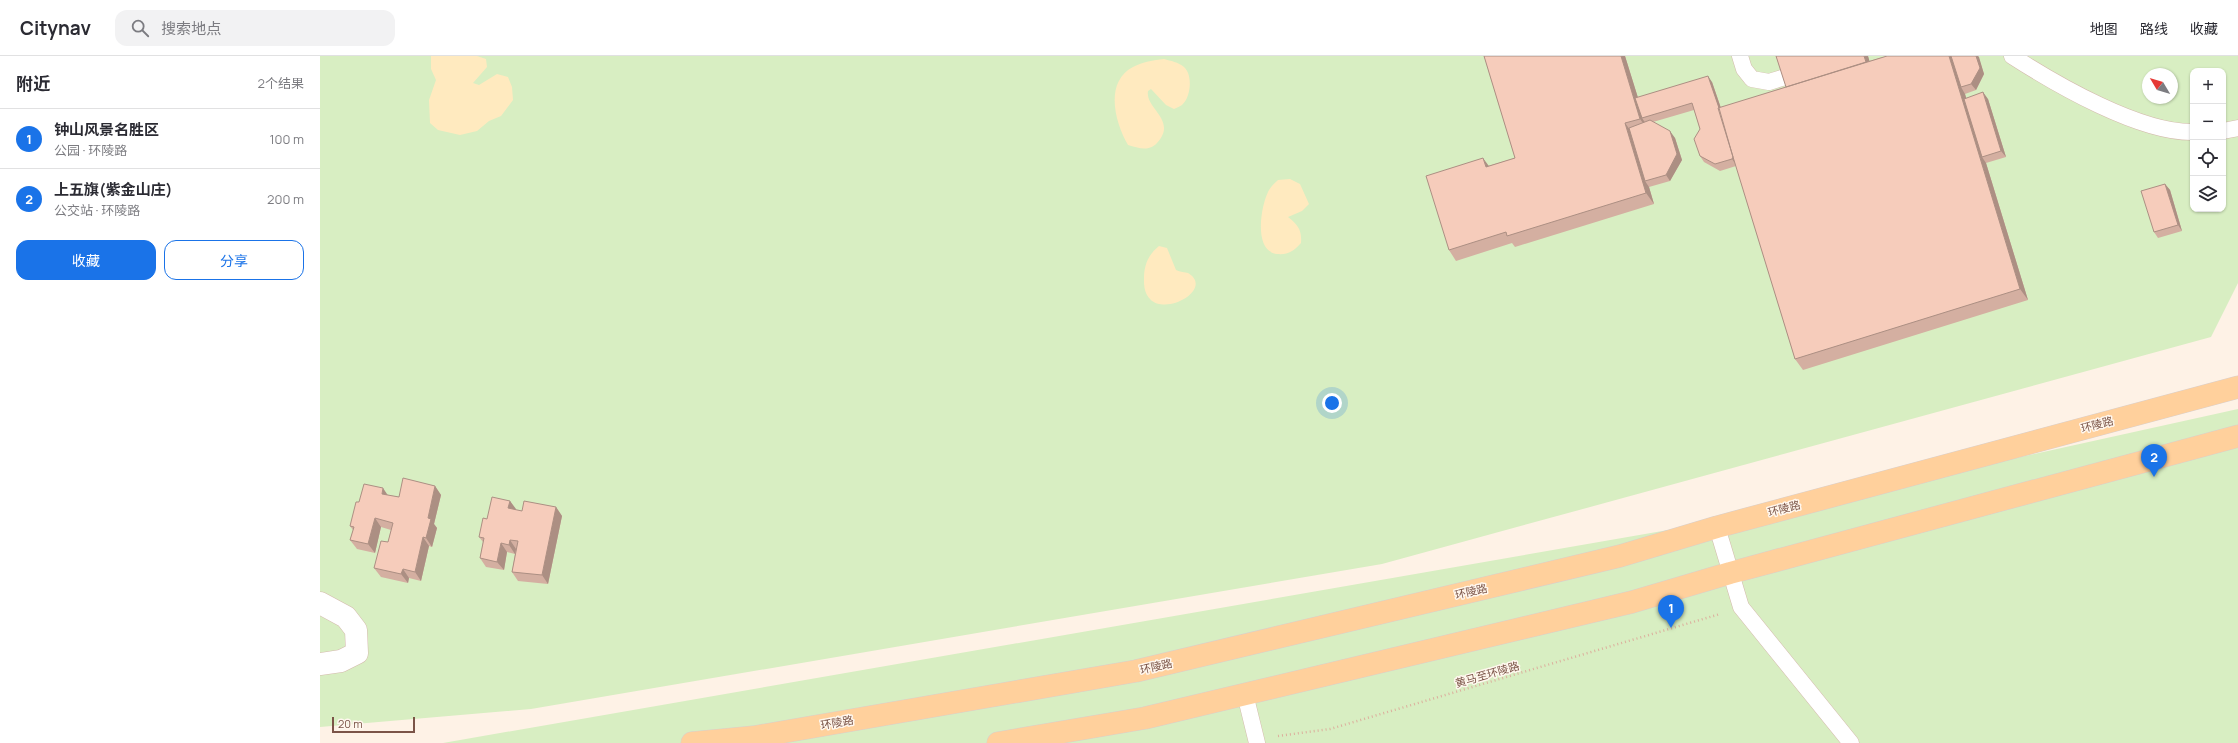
<!DOCTYPE html>
<html lang="zh">
<head>
<meta charset="utf-8">
<style>
  body { margin:0; font-family:Manrope,"Noto Sans SC",sans-serif; background:#f2f2f3; color:#2b2b33 }
  .controls { position:absolute; right:12px; top:12px; display:grid; overflow:hidden; border-radius:8px; box-shadow:0 1px 3px #0004 }
  .controls button { width:36px; height:36px; display:grid; place-items:center; padding:0; border:0; border-bottom:1px solid #e1e1e2; background:#fff; color:#2b2b33; font:20px sans-serif }
  .compass { position:absolute; left:1822px; top:12px; width:36px; height:36px; border-radius:50%; background:#fff; box-shadow:0 1px 3px #0004; rotate:308deg }
  .scale { position:absolute; left:12px; bottom:10px; width:83px; box-sizing:border-box; padding-left:4px; border:2px solid #7b5447; border-top:0; font-size:11px; line-height:14px; white-space:nowrap; color:#7b5447; -webkit-text-stroke:3px #fff7ee; paint-order:stroke }
  .you { position:absolute; left:1012px; top:347px; width:14px; height:14px; margin:-10px; border:3px solid #fff; border-radius:50%; background:#1a73e8; box-shadow:0 0 0 6px #1a73e833 }
  .badge { display:grid; place-items:center; width:26px; height:26px; border-radius:50%; background:#1a73e8; color:#fff; font-size:13px; font-weight:700 }
  .pin { position:absolute; translate:-50% -33px; filter:drop-shadow(0 1px 2px #0008) }
  .pin::after { content:''; position:absolute; top:21px; width:14px; height:12px; background:inherit; clip-path:polygon(0 0,100% 0,50% 100%) }
  .list { margin:0; padding:0; list-style:none }
  h2 { display:flex; justify-content:space-between; align-items:center; height:52px; margin:0; padding:0 16px; font-size:17px }
  h2 small { font-size:13px; font-weight:400; color:#7c7c81 }
  .list li { display:grid; grid-template-columns:26px 1fr auto; gap:12px; align-items:center; box-sizing:border-box; height:60px; padding:0 16px; border-top:1px solid #e1e1e2 }
  .list b { display:block; font-size:15px; white-space:nowrap }
  .list p { margin:0; font-size:13px; white-space:nowrap; color:#7c7c81 }
  .list em { font-size:13px; font-style:normal; color:#7c7c81 }
  .actions { display:flex; gap:8px; padding:12px 16px }
  .actions a { flex:1; padding:9px 0; border:1px solid #1a73e8; border-radius:12px; text-align:center; font-size:14px; color:#1a73e8 }
  .actions .main { background:#1a73e8; color:#fff }
  .icon { flex:none; width:22px; height:22px; fill:none; stroke:currentColor; stroke-width:2; stroke-linecap:round; stroke-linejoin:round }
  .map { position:relative; flex:none; width:1918px; height:687px; overflow:hidden }
  header { display:flex; align-items:center; gap:24px; box-sizing:border-box; height:56px; padding:0 20px; background:#fff; border-bottom:1px solid #e1e1e2 }
  header strong { font-size:19px }
  nav { display:flex; gap:22px; margin-inline-start:auto; font-size:14px }
  .search { width:280px; height:36px; background:#f2f2f3; display:flex; align-items:center; gap:10px; box-sizing:border-box; padding:0 14px; border-radius:12px; color:#7c7c81; font-size:15px }
  main { display:flex }
  aside { flex:1; background:#fff }
  .map>svg:first-child { display:block }
</style>
</head>
<body>
<header>
<strong>Citynav</strong>
<div class="search"><svg class="icon" aria-label="search" viewBox="0 0 24 24"><circle cx="10" cy="10" r="6"/><path d="M15 15l6 6"/></svg>搜索地点</div>
<nav><a>地图</a><a>路线</a><a>收藏</a></nav>
</header>
<main>
<aside>
<h2>附近<small>2个结果</small></h2>
<ul class="list">
<li><span class="badge">1</span><div><b>钟山风景名胜区</b><p>公园 · 环陵路</p></div><em>100 m</em></li>
<li><span class="badge">2</span><div><b>上五旗(紫金山庄)</b><p>公交站 · 环陵路</p></div><em>200 m</em></li>
</ul>
<div class="actions"><a class="main">收藏</a><a>分享</a></div>
</aside>
<div class="map">
<svg width="1918" height="687" viewBox="0 0 1918 687">
  <rect width="100%" height="100%" fill="#fef2e6"/>
  <!-- green -->
  <path fill="#d8eec2" fill-rule="evenodd" d="M0 0H1918V227L1891 281 1062 508 211 653 0 671ZM1873 15H1903V153H1873ZM1828 18H1852V42H1828Z
    M1918 353V687H123L1446 457Z"/>
  <!-- sand -->
  <path fill="#ffeabf" d="M111 0H157L166 3 167 11 153 27 159 29 177 18 188 21 192 31 193 44 181 60 169 65 157 75 140 79 118 74 110 67 109 44 116 24 111 13Z
    M844 3C851 5 858 6 864 11 873 19 871 41 862 49 860 50 857 52 854 53L846 49 831 33 828 35C825 53 858 64 837 87 829 96 818 92 808 89 795 67 784 26 813 11 823 6 833 4 844 3Z
    M970 123 980 128 989 148 982 155 968 161C978 169 982 174 981 187 974 195 968 199 957 198 933 195 941 150 948 136 950 131 955 127 958 124Z
    M839 190 847 192 856 214C860 216 865 216 868 217 900 236 822 274 824 223 824 209 828 199 839 190Z"/>
  <g fill="none" stroke-linecap="round" stroke-linejoin="round">
    <!-- service casing -->
    <g stroke="#d4baad" stroke-width="17">
      <path id="service" d="M1420 0 1424 13 1432 23 1449 26 1465 21
        M1692 0C1737 29 1820 77 1873 76
        M1903 75 1918 72
        M1397 471 1421 551 1531 687
        M925 638 937 687"/>
    </g>
    <!-- minor casing -->
    <g stroke="#d4baad" stroke-width="23">
      <path id="minor" d="M0 547 26 561 36 574 37 597 21 605 0 608"/>
    </g>
    <!-- primary casing -->
    <g stroke="#dacfcb" stroke-width="23">
      <path id="primary" d="M372 687 434 681 816 615 1300 500 1397 471 1918 331
        M678 687 825 662 1312 546 1410 517 1918 380"/>
    </g>
    <!-- path -->
    <path stroke="#dcaf9d" stroke-width="2.5" stroke-dasharray="1 3" stroke-linecap="butt" d="M958 680 1010 673 1400 558"/>
    <!-- service -->
    <use href="#service" stroke="#fff" stroke-width="16"/>
    <!-- minor -->
    <use href="#minor" stroke="#fff" stroke-width="22"/>
    <!-- primary -->
    <use href="#primary" stroke="#ffd09c" stroke-width="22"/>
  </g>
  <!-- wall -->
  <path fill="#d4afa1" d="M1164 0H1305L1318 42 1392 26 1401 52 1466 31 1456 0H1548L1549 5 1567 0H1658L1664 18 1656 34 1645 38 1646 42 1668 43 1686 101 1666 107 1708 244 1483 314 1475 303 1416 110 1400 115 1384 106 1380 100V73L1374 54 1333 66 1355 82 1362 104 1350 125 1329 131 1334 148 1195 191 1192 187 1136 205 1129 194 1168 110 1195 102Z
    M1845 128 1850 134 1862 175 1838 182 1834 176Z
    M115 430 121 439 114 468 117 472 112 491 109 490 101 525 89 522 88 527 61 521 54 512 68 486 71 474 61 471 55 497 37 493 30 484 33 474 30 470 68 439 79 441Z
    M190 445 196 454 202 455 236 451 242 460 228 528 198 525 192 516 195 498 187 496 184 514 166 511 160 502 163 486 159 481Z"/>
  <!-- shaded-wall -->
  <path fill="#ac8f83" d="M1301 0H1305L1324 61 1322 62 1326 68 1328 74 1320 63Z
    M1544 0H1548L1553 17 1547 8Z
    M1629 0H1634L1641 31 1645 38 1664 100 1662 101 1666 107 1708 244 1700 233Z
    M1656 0H1658L1659 1 1664 18 1656 34 1651 28Z
    M1388 20 1392 26 1419 105 1417 110 1412 103Z
    M1663 36 1668 43 1686 101 1681 95Z
    M1305 67 1313 78 1325 125 1329 131 1334 148 1326 137Z
    M1350 75 1355 82 1362 104 1350 125 1346 119Z
    M1163 102 1171 113 1166 111Z
    M1845 128 1850 134 1862 175 1858 169Z
    M115 430 121 439 114 468 117 472 112 491 106 482 108 462Z
    M63 432 69 441 62 438Z
    M190 445 196 453 195 461 188 452Z
    M236 451 242 460 228 528 222 519Z
    M55 462 61 471 55 497 48 488Z
    M103 481 109 490 101 525 95 516Z
    M190 484 196 493 195 498 189 489Z
    M181 487 187 496 184 514 177 506Z
    M83 513 89 522 88 527 81 518Z"/>
  <!-- building -->
  <path fill="#f6ccbb" stroke="#ac8f83" d="M1164 0H1301L1320 63 1305 67 1326 137 1187 180 1186 176 1129 194 1106 120 1163 102 1166 111 1195 102Z
    M1456 0H1544L1546 6 1466 31Z
    M1567 0H1629L1700 233 1475 303 1398 52Z
    M1631 0H1656L1660 12 1651 28 1641 31Z
    M1388 20 1399 52 1413 101 1412 103 1395 108 1380 100 1374 83 1380 73 1372 47 1322 62 1315 42Z
    M1663 36 1681 95 1662 101 1644 43Z
    M1330 64 1350 75 1357 98 1346 119 1325 125 1309 72Z
    M1845 128 1858 169 1834 176 1821 135Z
    M83 422 115 430 108 462 111 463 106 482 103 481 95 516 83 513 81 518 54 512 61 485 68 486 73 467 55 462 48 488 30 484 34 471 30 470 36 446H39L44 428 63 432 62 438 79 441Z
    M172 441 190 445 188 452 202 455 204 445 236 451 222 519 192 516 198 485 190 484 189 489 181 487 177 506 160 502 164 482 159 481 163 462 167 463Z"/>
  <g text-anchor="middle" dominant-baseline="central" stroke-width="3" stroke-linejoin="round" paint-order="stroke">
    <!-- street labels -->
    <g font-size="11" fill="#7b5447" stroke="#fff7ee">
      <text transform="translate(1777 368) rotate(-15)">环陵路</text>
      <text transform="translate(1464 452) rotate(-15)">环陵路</text>
      <text transform="translate(1151 535) rotate(-13)">环陵路</text>
      <text transform="translate(836 610) rotate(-13)">环陵路</text>
      <text transform="translate(1167 618) rotate(-16)">黄马至环陵路</text>
      <text transform="translate(517 666) rotate(-10)">环陵路</text>
    </g>
  </g>
</svg>
<div class="controls">
<button>+</button>
<button>−</button>
<button><svg class="icon" aria-label="locate" viewBox="0 0 24 24"><circle cx="12" cy="12" r="6"/><path d="M12 2v4M12 18v4M2 12h4M18 12h4"/></svg></button>
<button><svg class="icon" aria-label="layers" viewBox="0 0 24 24"><path d="M12 4l9 5-9 5-9-5zM3 14l9 5 9-5"/></svg></button>
</div>
<svg class="compass" viewBox="-18 -18 36 36"><path d="M0-13l5 13h-10z" fill="#e53935"/><path d="M0 13l5-13h-10z" fill="#7c7c81"/></svg>
<div class="scale">20 m</div>
<div class="you"></div>
<div class="pin badge" style="left:1351px;top:572px">1</div>
<div class="pin badge" style="left:1834px;top:421px">2</div>
</div>
</main>
</body>
</html>
